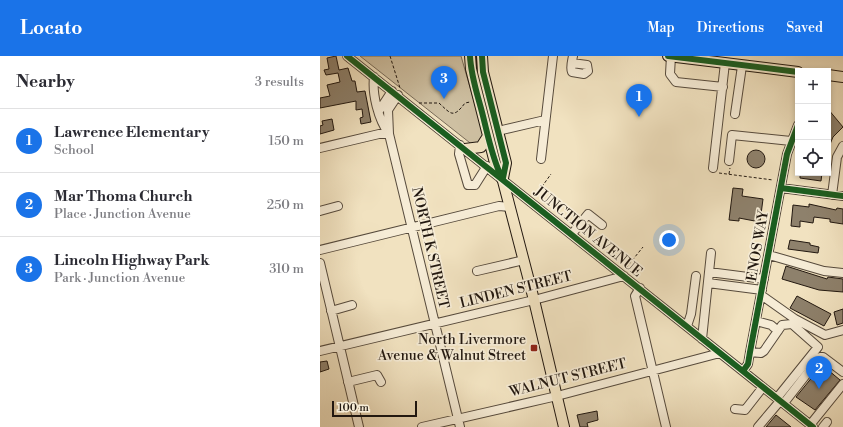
<!DOCTYPE html>
<html lang="en">
<head>
<meta charset="utf-8">
<style>
  body { margin:0; font-family:"Libre Bodoni",serif; background:#f7f7f7; color:#2b2b33 }
  .controls { position:absolute; right:12px; top:12px; display:grid; overflow:hidden; border-radius:0px; box-shadow:0 2px 6px #0003 }
  .controls button { width:36px; height:36px; display:grid; place-items:center; padding:0; border:0; border-bottom:1px solid #e1e1e2; background:#fff; color:#2b2b33; font:20px sans-serif }
  .scale { position:absolute; left:12px; bottom:10px; width:85px; box-sizing:border-box; padding-left:4px; border:2px solid #221810; border-top:0; font-size:11px; line-height:14px; white-space:nowrap; color:#221810; -webkit-text-stroke:3px #f6ecd6; paint-order:stroke }
  .you { position:absolute; left:349px; top:184px; width:14px; height:14px; margin:-10px; border:3px solid #fff; border-radius:50%; background:#1a73e8; box-shadow:0 0 0 6px #1a73e833 }
  .badge { display:grid; place-items:center; width:26px; height:26px; border-radius:50%; background:#1a73e8; color:#fff; font-size:13px; font-weight:700 }
  .pin { position:absolute; translate:-50% -33px; filter:drop-shadow(0 1px 2px #0008) }
  .pin::after { content:''; position:absolute; top:21px; width:14px; height:12px; background:inherit; clip-path:polygon(0 0,100% 0,50% 100%) }
  .list { margin:0; padding:0; list-style:none }
  h2 { display:flex; justify-content:space-between; align-items:center; height:52px; margin:0; padding:0 16px; font-size:17px }
  h2 small { font-size:13px; font-weight:400; color:#7c7c81 }
  .list li { display:grid; grid-template-columns:26px 1fr auto; gap:12px; align-items:center; box-sizing:border-box; height:64px; padding:0 16px; border-top:1px solid #e1e1e2 }
  .list b { display:block; font-size:15px; white-space:nowrap }
  .list p { margin:0; font-size:13px; white-space:nowrap; color:#7c7c81 }
  .list em { font-size:13px; font-style:normal; color:#7c7c81 }
  .icon { flex:none; width:22px; height:22px; fill:none; stroke:currentColor; stroke-width:2; stroke-linecap:round; stroke-linejoin:round }
  .map { position:relative; flex:none; width:523px; height:371px; overflow:hidden }
  header { display:flex; align-items:center; gap:24px; box-sizing:border-box; height:56px; padding:0 20px; background:#1a73e8; color:#fff }
  header strong { font-size:19px }
  nav { display:flex; gap:22px; margin-inline-start:auto; font-size:14px }
  main { display:flex }
  aside { flex:1; background:#fff }
  .map>svg:first-child { display:block }
</style>
</head>
<body>
<header>
<strong>Locato</strong>
<nav><a>Map</a><a>Directions</a><a>Saved</a></nav>
</header>
<main>
<aside>
<h2>Nearby<small>3 results</small></h2>
<ul class="list">
<li><span class="badge">1</span><div><b>Lawrence Elementary</b><p>School</p></div><em>150 m</em></li>
<li><span class="badge">2</span><div><b>Mar Thoma Church</b><p>Place · Junction Avenue</p></div><em>250 m</em></li>
<li><span class="badge">3</span><div><b>Lincoln Highway Park</b><p>Park · Junction Avenue</p></div><em>310 m</em></li>
</ul>
</aside>
<div class="map">
<svg width="523" height="371" viewBox="0 0 523 371">
  <rect width="100%" height="100%" fill="#f1e2c0"/>
  <filter id="stains"><feTurbulence type="fractalNoise" baseFrequency=".005" numOctaves="4"/><feColorMatrix values="0 0 0 0 .2 0 0 0 0 .09 0 0 0 0 .02 0 0 0 .5 -.17"/></filter>
  <radialGradient id="worn" r=".72"><stop offset=".6" stop-color="#630" stop-opacity="0"/><stop offset="1" stop-color="#630" stop-opacity=".3"/></radialGradient>
  <!-- green -->
  <path fill="#cec0a2" stroke="#786c59" d="M40 0H141L166 87 159 94Z"/>
  <!-- building -->
  <path fill="#8e816c" stroke="#221810" d="M16 0 19 14 28 12 32 25H35L37 36 45 35 51 66 41 68 40 62 43 61 42 53 36 54V45L0 52V42L10 40 7 29 20 26 18 17 6 19 4 14 9 13 7 2Z
    M508 53 523 71 513 81 508 93Z
    M12 63 14 74 0 78V70L3 69 2 65Z
    M427 103a9 9 0 1 1 18 0a9 9 0 1 1-18 0Z
    M480 117H502L501 125 480 122Z
    M413 132 423 133 422 140 443 143 440 166 419 162V165L409 164Z
    M489 148 516 154 517 152 523 153V168L510 166V163L494 161 493 167 480 165V171L471 170 473 149 489 151Z
    M470 184 490 187V189L499 191 498 197 468 193Z
    M466 210 507 223 508 221 523 223V236L499 234 462 223Z
    M477 240 511 258 504 270 470 252Z
    M523 253V267L517 269 514 256Z
    M7 305 9 313 0 316V306Z
    M502 309 520 324 495 354 476 341Z
    M277 355 278 364 267 367 268 371H260L257 359Z
    M456 359 471 371H446Z"/>
  <g fill="none" stroke-linecap="round" stroke-linejoin="round">
    <!-- minor casing -->
    <g stroke="#564a3c" stroke-width="10">
      <path id="minor" d="M27 0 493 371
        M351 0 350 18 356 26 403 31
        M252 7 267 9 268 15 264 18 252 16C250 12 252 5 253 0
        M54 21C52 38 58 63 69 78L140 371
        M59 55 72 35
        M415 58 422 10
        M178 75 225 64
        M69 78 68 54 78 39
        M140 89 139 98 148 129H155L167 110
        M0 92 59 78H69
        M221 103 233 0
        M409 105 412 79 471 85
        M393 112 405 7
        M461 132 523 140
        M512 139 517 101 523 90
        M0 155 18 150
        M252 178 268 158 282 169
        M0 194 179 150 190 151
        M449 199 504 215 523 217
        M0 207 39 371
        M157 215 204 204
        M389 216 444 223
        M388 227 442 234
        M320 232 315 240 346 371
        M441 239 475 263 505 279 523 274
        M11 255 32 249
        M436 265 451 269 458 275
        M367 270 371 258 376 220
        M382 283 391 197
        M0 295 214 244 304 220
        M430 296 441 297 444 295 462 269 472 268 498 291 457 342
        M423 315 428 308 430 296 467 98 478 69
        M28 326 57 319 61 326
        M464 347 500 301H503L523 316
        M415 353 425 354 443 331
        M490 369 523 328
        M102 371 237 340 400 297
        M438 371 460 345
        M503 371 507 366"/>
    </g>
    <!-- major casing -->
    <g stroke="#221810" stroke-width="12">
      <path id="major" d="M150 0 151 13 175 107 183 125 214 244 244 371
        M162 0 163 16 186 107 183 122
        M348 0 478 16
        M508 19 523 21
        M145 93 161 91 168 80"/>
    </g>
    <!-- path -->
    <path stroke="#221810" stroke-width="1" stroke-dasharray="3 2" stroke-linecap="butt" d="M70 0 80 32
      M99 47H119C131 58 133 63 145 47L150 46
      M399 117 453 124
      M409 118 410 112
      M216 139 231 118
      M306 212 323 191"/>
    <!-- minor -->
    <use href="#minor" stroke="#f6ecd6" stroke-width="8"/>
    <!-- major -->
    <use href="#major" stroke="#f1e2c0" stroke-width="10"/>
    <!-- cycleway casing -->
    <g stroke="#f6ecd6" stroke-width="8">
      <path id="cycleway" d="M27 0 493 371
        M150 0C151 21 158 40 163 60 168 80 172 101 181 120
        M162 0 163 16 186 107 183 122
        M348 0 478 16
        M461 132 523 140
        M423 315 428 308 430 296 467 98 478 69"/>
    </g>
    <!-- cycleway -->
    <use href="#cycleway" stroke="#1b5e20" stroke-width="6"/>
  </g>
  <!-- markers -->
  <rect fill="#8f2418" stroke="#f6ecd6" stroke-width="1.5" x="210" y="288" width="8" height="8" rx="2"/>
  <g text-anchor="middle" dominant-baseline="central" stroke-width="3.5" stroke-linejoin="round" paint-order="stroke">
    <!-- street labels -->
    <g font-size="14" fill="#221810" stroke="#f6ecd6">
      <text transform="translate(268 176) rotate(39)">JUNCTION AVENUE</text>
      <text transform="translate(438 190) rotate(-80)">ENOS WAY</text>
      <text transform="translate(110 192) rotate(77)">NORTH K STREET</text>
      <text transform="translate(196 234) rotate(-14)">LINDEN STREET</text>
      <text transform="translate(248 322) rotate(-14)">WALNUT STREET</text>
    </g>
    <!-- poi labels -->
    <g font-size="14" fill="#221810" stroke="#f6ecd6" text-anchor="end">
      <text x="206" y="284">North Livermore<tspan x="206" dy="16">Avenue &amp; Walnut Street</tspan></text>
    </g>
  </g>
  <rect width="100%" height="100%" filter="url(#stains)"/>
  <rect width="100%" height="100%" fill="url(#worn)"/>
</svg>
<div class="controls">
<button>+</button>
<button>−</button>
<button><svg class="icon" aria-label="locate" viewBox="0 0 24 24"><circle cx="12" cy="12" r="6"/><path d="M12 2v4M12 18v4M2 12h4M18 12h4"/></svg></button>
</div>
<div class="scale">100 m</div>
<div class="you"></div>
<div class="pin badge" style="left:319px;top:61px">1</div>
<div class="pin badge" style="left:499px;top:333px">2</div>
<div class="pin badge" style="left:124px;top:43px">3</div>
</div>
</main>
</body>
</html>
